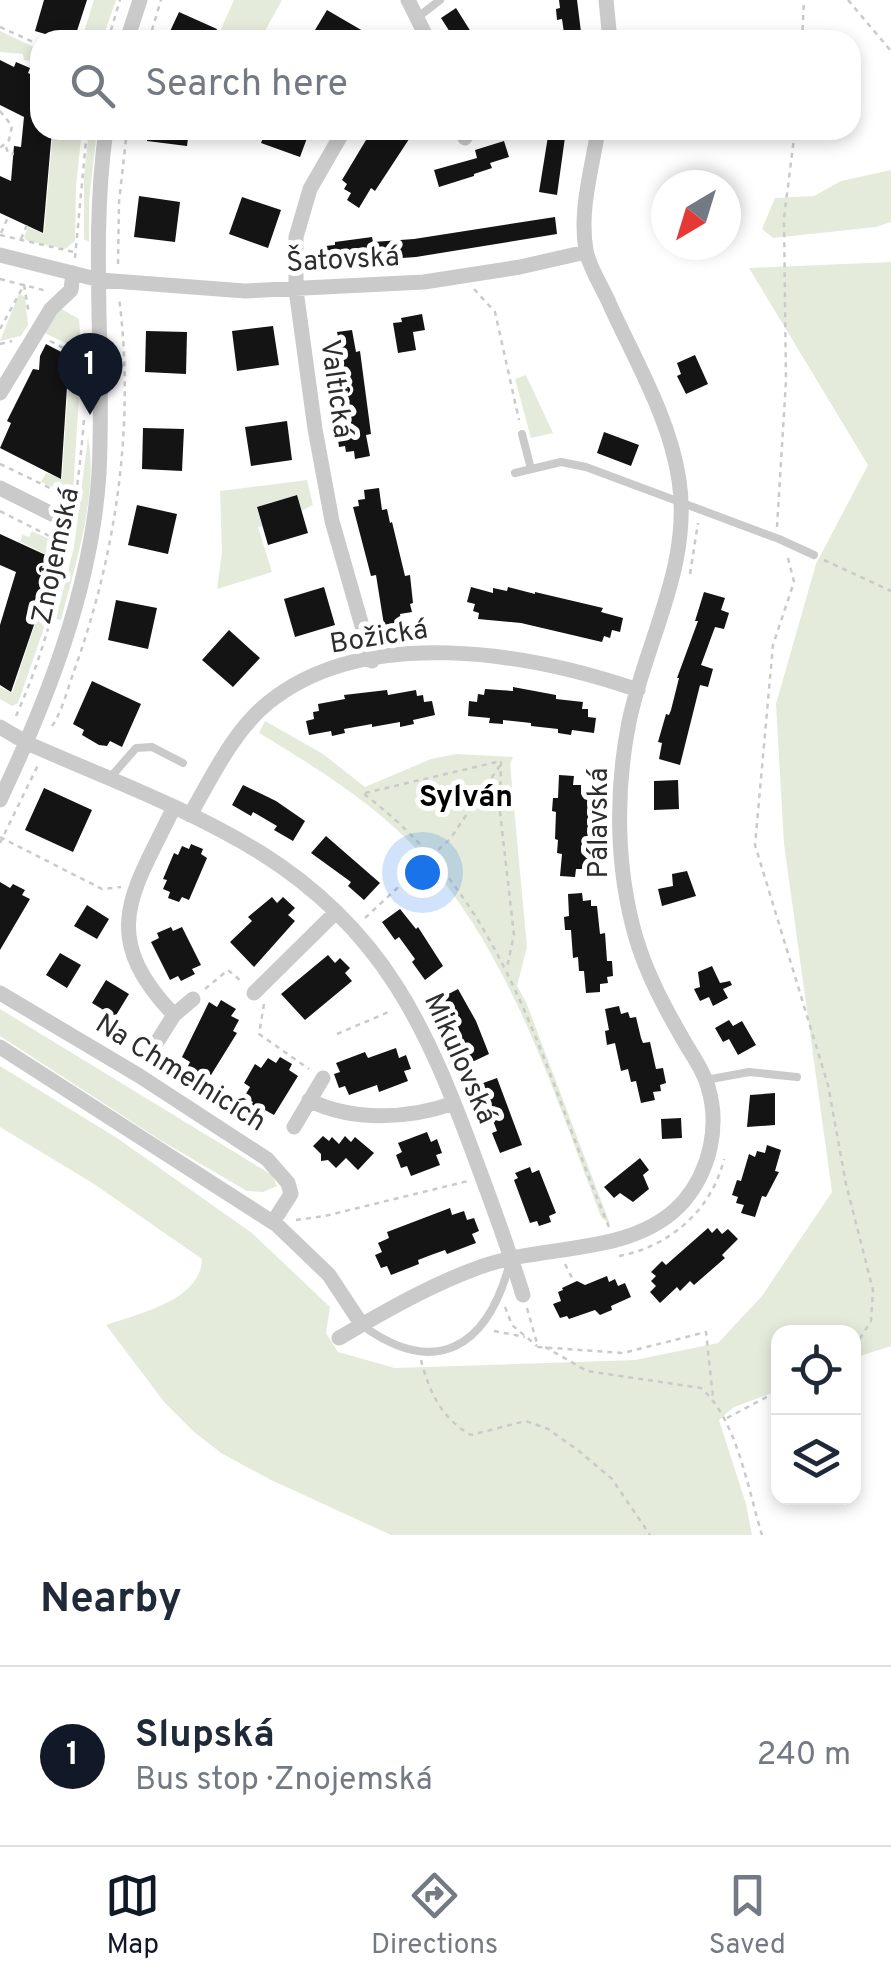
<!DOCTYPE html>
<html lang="en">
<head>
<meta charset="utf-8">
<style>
  body { margin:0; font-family:Overpass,sans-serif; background:#f6f6f7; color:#1f2937 }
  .controls { position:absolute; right:30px; bottom:30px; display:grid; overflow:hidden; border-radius:20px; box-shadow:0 5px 15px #0003 }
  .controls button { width:90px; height:90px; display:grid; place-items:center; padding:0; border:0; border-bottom:2px solid #e0e1e3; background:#fff; color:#1f2937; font:50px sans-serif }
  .compass { position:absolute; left:651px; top:170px; width:90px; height:90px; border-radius:50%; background:#fff; box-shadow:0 5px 15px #0003; rotate:218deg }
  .you { position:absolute; left:422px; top:872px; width:35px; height:35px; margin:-25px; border:8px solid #fff; border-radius:50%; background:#1a73e8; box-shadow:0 0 0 15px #1a73e833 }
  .badge { display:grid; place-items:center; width:65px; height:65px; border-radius:50%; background:#111827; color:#fff; font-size:32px; font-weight:700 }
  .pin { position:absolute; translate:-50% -82px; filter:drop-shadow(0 2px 5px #0008) }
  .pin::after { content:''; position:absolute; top:52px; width:35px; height:30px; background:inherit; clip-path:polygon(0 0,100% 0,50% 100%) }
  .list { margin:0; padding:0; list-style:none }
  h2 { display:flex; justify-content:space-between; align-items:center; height:130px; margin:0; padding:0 40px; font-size:42px }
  h2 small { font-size:32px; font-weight:400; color:#747a83 }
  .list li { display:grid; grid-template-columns:65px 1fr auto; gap:30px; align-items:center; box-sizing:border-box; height:180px; padding:0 40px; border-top:2px solid #e0e1e3 }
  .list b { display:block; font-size:38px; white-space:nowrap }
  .list p { margin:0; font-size:32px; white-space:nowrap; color:#747a83 }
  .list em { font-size:32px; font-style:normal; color:#747a83 }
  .icon { flex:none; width:55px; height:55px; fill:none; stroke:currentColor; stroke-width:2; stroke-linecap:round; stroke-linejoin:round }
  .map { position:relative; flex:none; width:891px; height:1535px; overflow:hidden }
  .search { position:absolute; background:#fff; box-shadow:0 5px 15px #0003; left:30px; right:30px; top:30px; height:110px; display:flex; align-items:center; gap:25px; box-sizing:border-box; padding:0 35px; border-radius:30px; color:#747a83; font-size:38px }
  .sheet { height:310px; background:#fff }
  nav { display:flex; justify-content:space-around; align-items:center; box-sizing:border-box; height:140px; border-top:2px solid #e0e1e3; background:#fff; font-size:28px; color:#747a83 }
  nav a { display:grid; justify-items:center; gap:5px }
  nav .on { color:#111827 }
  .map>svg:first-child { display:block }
</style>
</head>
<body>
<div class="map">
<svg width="891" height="1535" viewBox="0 0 891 1535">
  <rect width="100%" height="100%" fill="#fff"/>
  <!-- green -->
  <path fill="#e5ebdb" d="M94 0H116L102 40H71L78 35H83Z
    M234 0H282L260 40H216Z
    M0 31 40 50V62L24 60 23 54 0 52Z
    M53 130H82L76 186 75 241 65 249 27 241 24 237 28 227 44 234Z
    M89 130H97L89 201V242L84 239V176Z
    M891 170V222L876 227 773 238 762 229 775 198 814 196 841 181Z
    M891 262V1346L854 1358V1332H778V1391L734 1407 719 1420 746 1504 752 1535H391L271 1480 221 1453 194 1432 165 1403 106 1325C137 1314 201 1301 202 1259L94 1184 0 1127V1066L117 1138 252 1233 330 1307 326 1333 338 1352 395 1368 635 1360 718 1343 762 1296 832 1192 784 844 776 704 816 564 868 465 749 268Z
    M19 294 25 297 28 325 21 336 0 341Z
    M58 307 79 319 81 350 44 333Z
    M70 356 81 363 73 492 69 494 41 482 46 473 62 479Z
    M526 375 553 433 531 438 515 379Z
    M88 437C99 492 75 566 61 620L56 619 74 547Z
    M307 480 313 505 301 511 296 495 257 507 262 526 258 527 272 572 217 589 222 552 220 491Z
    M32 531 60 544 64 551 43 631 18 703 12 706 0 699V687L12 693 38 615 51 557 21 542 22 534 29 537Z
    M265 721 323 754 365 787 431 759 456 754 513 757 510 764 527 947 517 986 526 1002 610 1224 601 1217C553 1090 513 960 423 856 377 805 317 768 259 733Z
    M0 1009 272 1175 277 1186 263 1192 247 1191 160 1140 0 1036Z"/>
  <!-- building -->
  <path fill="#141414" d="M44 0H87L75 37 62 39 35 31Z
    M559 0H577L582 40H565L562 19 557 20 556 9 560 8Z
    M456 8 476 40H455L441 18Z
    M327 10 363 31 357 40H309Z
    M179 12 217 29 212 40H166Z
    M0 60 14 67 16 62 30 68 28 73 40 79V130H52L43 233 0 213V176L11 181 14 146 21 147 24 117 0 105Z
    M148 130H189L187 146 147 141Z
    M266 130H310L300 157 261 143Z
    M372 130H415L375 191 371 188 359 208 347 200 351 193 344 189 347 184 342 180Z
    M549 130H566L557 195 539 192Z
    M504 141 509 157 490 163 492 168 474 174V176L439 187 434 170 477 158 475 150Z
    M139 196 180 202 175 242 134 237Z
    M242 197 281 210 268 248 229 234Z
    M555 217 557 234 416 257 318 264 316 247 335 245V242L372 237 373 242 414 239Z
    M422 314 425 330 413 332 416 350 398 353 393 323 402 322 401 318Z
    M273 326 279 365 237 371 232 331Z
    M352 330 356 352 360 351 371 434 366 435 370 456 355 459 354 451 346 452 345 446 339 447 326 349 332 348 331 342 339 341 337 332Z
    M146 331 187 332 186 374 145 372Z
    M46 344 69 356 61 479 0 448 11 423 7 421 33 369 39 370 40 356Z
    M695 355 708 384 686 394 677 376 681 374 677 363Z
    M287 421 292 460 251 466 245 427Z
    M143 428 184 429 182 471 142 469Z
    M604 432 639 445 631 466 597 453Z
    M379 488 382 510 387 509 390 523 392 522 405 576 410 575 413 603 410 604 412 612 400 614 401 622 384 625 376 575 371 576 353 507 359 506 358 500 365 499 364 490Z
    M297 495 308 533 268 545 257 507Z
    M137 505 177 514 168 554 128 545Z
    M0 534 50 557 36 619 11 692 0 685V625L16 572 0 565Z
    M324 587 335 625 295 637 284 599Z
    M471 587 493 593V588L507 591 508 587 535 594V592L603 608 601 612 623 618 620 632 612 630 610 638 604 636 602 642 521 623 478 619 479 613 473 611 475 604 467 602Z
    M704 592 725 598 721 610 729 613 724 629 715 627 701 665 713 669 708 687 700 685 680 765 659 759 662 743 658 742 666 714 669 715 671 710 679 678H677L698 621H695Z
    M116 600 157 608 148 649 108 640Z
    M229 630 260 658 233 687 202 660Z
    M92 681 141 704 122 747 110 741 107 746 99 745 82 735 84 730 73 724Z
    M513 687 556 695V699L583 702 582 709H588V717L596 718 594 733 572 730 571 735 558 733V729L531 726V723L503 720V724L489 723 490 718 468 716 469 701 477 702 478 694 484 695 485 689 513 691Z
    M387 690 388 695 416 690 417 696 423 695 424 702 432 701 435 715 413 720 414 724 400 727V722L372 727V724L344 729 345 733 332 736 331 731 309 735 306 721 314 719 313 712 319 711 318 704 345 699 344 695Z
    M559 775 574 776 573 785H581V791H587L590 863H584V869H576L575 877 560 876 562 854 557 853 558 840 555 839 556 812 552 811 553 798H558Z
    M678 780 679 809 654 810V781Z
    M243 785 276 801 305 821 293 841 274 830 277 826 253 812 251 816 232 805Z
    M44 788 92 810 73 852 25 830Z
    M326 836 380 883 364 900 348 886 351 882 311 853Z
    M191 844 203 849 201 854 207 858 189 900 182 897 179 902 168 898 170 892 163 889 167 880 163 879 174 853 178 855 182 846 189 849Z
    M687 871 696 896 662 906 658 889 673 886 672 874Z
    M0 882 10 888 13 884 25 890 22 895 30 899 0 950Z
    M582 893 583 901 591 900V906H597L600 934 605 933 607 961H612L613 976 607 977 608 983 600 984V992L586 993 584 971H579L578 957 573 958 571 930H565L564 917 569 916 568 894Z
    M272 897 277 903 283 897 295 908 288 915 295 921 254 967 230 942 252 921 248 917Z
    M87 905 109 919 97 939 74 926Z
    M400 909 416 929 418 927 443 966 425 980 412 962 415 959 399 937 395 940 382 922Z
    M171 927 173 931 182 927 201 965 192 969 195 974 181 981 178 976 170 980 151 942 159 938 157 933Z
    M60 953 81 965 67 988 46 975Z
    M328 955 335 963 340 958 350 968 345 973 352 981 305 1020 281 994Z
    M712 966 720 983 730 981 732 985 723 989 728 998 713 1006 709 997 700 1001 694 989 700 987 698 972Z
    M106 980 129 994 115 1017 92 1003Z
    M458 989 476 1021 489 1054 468 1064 451 1017 447 1019 437 1000Z
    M221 1000 236 1009 231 1016 239 1020 233 1031 237 1033 211 1075 203 1069 199 1075 187 1068 190 1062 182 1057 209 1002 217 1007Z
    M619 1006 621 1014 628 1012 630 1018 636 1017 641 1038 643 1043 650 1042 656 1069 663 1068 666 1083 660 1085 661 1091 653 1092 655 1100 641 1103 636 1081 631 1082 628 1069 621 1071 615 1043 607 1045 605 1031 609 1030 605 1009Z
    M729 1020 733 1026 742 1021 756 1045 738 1055 729 1039 723 1042 715 1028Z
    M396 1048 399 1058 406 1055 411 1069 404 1071 408 1081 379 1092 377 1085 349 1095 345 1086 339 1088 334 1074 340 1072 336 1063 365 1052 368 1058Z
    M280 1057 292 1064 289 1070 298 1076 274 1115 265 1110 262 1116 250 1108 253 1102 244 1097 250 1087 244 1083 255 1064 261 1068 268 1058 276 1063Z
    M497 1078 522 1145 500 1153 492 1133 497 1131 487 1105 483 1107 475 1086Z
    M775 1093V1125L747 1127 750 1095Z
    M681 1118 682 1138 662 1139 661 1119Z
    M427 1132 431 1142 437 1139 442 1153 436 1155 440 1165 411 1176 407 1166 401 1168 396 1155 402 1152 398 1143Z
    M323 1136 329 1141 332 1137 339 1144 345 1136 351 1142 355 1137 374 1153 358 1170 346 1158 336 1168 328 1160 321 1161V1154L313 1146Z
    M767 1145 781 1150 775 1171 779 1172 766 1197 762 1196 755 1217 741 1213 744 1205 736 1203 738 1197 732 1195 737 1180 741 1181 749 1154 755 1157 757 1151 765 1153Z
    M640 1158 649 1170 643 1175 649 1189 633 1202 620 1193 614 1198 604 1187Z
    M530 1167 532 1173 539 1170 556 1213 549 1216 551 1222 539 1226 537 1221 530 1223 514 1180 518 1178 515 1173Z
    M450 1208 452 1215 464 1211 467 1220 474 1218 479 1231 472 1234 476 1243 447 1254 445 1250 431 1255 418 1260 419 1264 391 1275 387 1266 381 1268 375 1255 382 1252 378 1243 389 1238 387 1232Z
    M708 1228 712 1233 717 1228 722 1234 728 1229 738 1239 722 1255 725 1258 694 1285 690 1281 680 1291 677 1287 660 1303 650 1292 656 1286 651 1281 656 1276 651 1272 662 1261 666 1265Z
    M607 1276 609 1282 615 1279 618 1286 625 1283 631 1297 611 1306 612 1310 600 1315 595 1310 569 1319 567 1316 560 1318 553 1304 561 1301 558 1292 563 1290 562 1288 577 1281 585 1285Z"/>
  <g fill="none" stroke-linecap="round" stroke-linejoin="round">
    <!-- path -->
    <path stroke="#cacaca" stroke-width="2.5" stroke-dasharray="5 5" stroke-linecap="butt" d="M848 0 891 51
      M0 27 40 45
      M108 40 120 0
      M149 40 161 0
      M802 40 804 0
      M0 111 12 126 9 140 0 148
      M6 147 8 153 14 154
      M1 233 8 217
      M0 235 74 252
      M21 239 27 225
      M75 258 87 130
      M118 264 119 202 127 130
      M0 279 47 291
      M474 289 495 312 519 420
      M0 329 24 285 29 314
      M50 341 83 358
      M0 344 12 341
      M0 464 75 500
      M0 511 69 546
      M777 527 786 381 784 218 795 130
      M788 558 794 582 773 645 755 845 828 1085 846 1184 873 1290 871 1321 854 1348
      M824 560 891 591
      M690 574 698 523
      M16 716C58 622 76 521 84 419
      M52 726C61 714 68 688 74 671 117 552 135 422 119 297
      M365 793 501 761 500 812 514 935 507 967
      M364 794C511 905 541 1067 609 1227
      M0 837 102 889 121 887
      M0 843 39 763
      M365 918 450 839 501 764
      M205 989 228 970 241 981
      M264 1004 259 1034 309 1069
      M337 1034 391 1011
      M296 1220 325 1216 468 1181
      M619 1256C669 1247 712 1210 724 1159
      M565 1264 574 1282
      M505 1307 512 1325 537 1346
      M527 1308 538 1347 623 1353 706 1332 713 1397
      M494 1331 525 1337
      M545 1347 587 1371 701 1388C737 1419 748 1490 762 1535
      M421 1360C429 1392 442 1419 471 1435L526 1421 548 1429 579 1451 612 1479 650 1535
      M727 1418 778 1391"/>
    <!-- lane -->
    <path stroke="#cacaca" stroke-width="8" d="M418 17 440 0
      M522 434 531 469
      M515 473 561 462 586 467 779 539 814 555
      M109 779 136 748 152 747 183 763
      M706 1080 749 1072 797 1077
      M363 1326C437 1379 487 1346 509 1266"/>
    <!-- street -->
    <path stroke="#cacaca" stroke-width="15" d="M408 0 428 40
      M606 0 610 40
      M127 40 140 0
      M344 130 310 189 296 237V290L315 429 332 521 372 661
      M462 130 465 138
      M0 255 100 280 245 291 424 282 520 267 586 252
      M0 393 51 309 71 290 73 273
      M0 488 54 515
      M0 727 27 743C106 778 188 808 261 853 384 930 427 1028 475 1158 492 1204 509 1249 523 1295
      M0 800C48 698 92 587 99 473 105 360 90 241 106 130
      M174 807C132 894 97 934 174 1015
      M190 815C212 777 233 731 269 702 366 624 530 653 638 690
      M0 993 138 1075 267 1159 288 1183 291 1194 273 1222
      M254 993 336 912
      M157 1042 174 1015 193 999
      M0 1047 277 1225 329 1275 362 1325
      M309 1100C352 1122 410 1119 454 1103
      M294 1127 323 1078
      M339 1338C384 1312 430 1285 480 1267 545 1243 635 1257 684 1201 710 1170 720 1126 708 1087 704 1071 692 1055 684 1041 665 1008 647 975 636 938 616 869 615 792 629 722 646 640 692 566 679 480 670 419 635 360 610 305 603 288 589 268 586 250 579 210 592 169 598 130"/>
  </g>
  <g text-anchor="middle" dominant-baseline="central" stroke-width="10" stroke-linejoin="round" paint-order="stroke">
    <!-- street labels -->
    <g font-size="28" fill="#2d2d2d" stroke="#fff">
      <text transform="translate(343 261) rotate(-3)">Šatovská</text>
      <text transform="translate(335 389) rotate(82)">Valtická</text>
      <text transform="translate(57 556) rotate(-78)">Znojemská</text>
      <text transform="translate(379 638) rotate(-9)">Božická</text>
      <text transform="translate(600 823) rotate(-90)">Pálavská</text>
      <text transform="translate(459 1059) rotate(66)">Mikulovská</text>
      <text transform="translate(180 1074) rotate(32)">Na Chmelnicích</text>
    </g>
    <!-- neighbourhood labels -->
    <g font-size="30" font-weight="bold" fill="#000" stroke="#fff">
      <text x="466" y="798">Sylván</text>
    </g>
  </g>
</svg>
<div class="controls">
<button><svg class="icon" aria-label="locate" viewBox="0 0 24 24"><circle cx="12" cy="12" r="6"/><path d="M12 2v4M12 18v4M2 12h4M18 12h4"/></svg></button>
<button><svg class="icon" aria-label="layers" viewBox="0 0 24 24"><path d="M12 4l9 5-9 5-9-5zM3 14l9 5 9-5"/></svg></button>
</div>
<svg class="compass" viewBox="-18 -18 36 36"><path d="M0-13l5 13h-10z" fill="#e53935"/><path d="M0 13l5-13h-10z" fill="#747a83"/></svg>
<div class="you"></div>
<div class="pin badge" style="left:90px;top:415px">1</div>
<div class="search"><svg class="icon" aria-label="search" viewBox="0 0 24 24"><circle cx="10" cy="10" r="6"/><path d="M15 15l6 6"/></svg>Search here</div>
</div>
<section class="sheet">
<h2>Nearby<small></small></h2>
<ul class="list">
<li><span class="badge">1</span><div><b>Slupská</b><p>Bus stop · Znojemská</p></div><em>240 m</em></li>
</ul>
</section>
<nav>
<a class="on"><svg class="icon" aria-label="map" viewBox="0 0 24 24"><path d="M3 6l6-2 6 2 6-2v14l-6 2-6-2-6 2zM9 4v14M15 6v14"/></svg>Map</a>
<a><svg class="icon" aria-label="directions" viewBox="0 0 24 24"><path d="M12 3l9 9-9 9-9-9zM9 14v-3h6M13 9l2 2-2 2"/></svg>Directions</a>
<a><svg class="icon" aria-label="saved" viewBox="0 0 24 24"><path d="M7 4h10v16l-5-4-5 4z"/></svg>Saved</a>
</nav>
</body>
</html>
